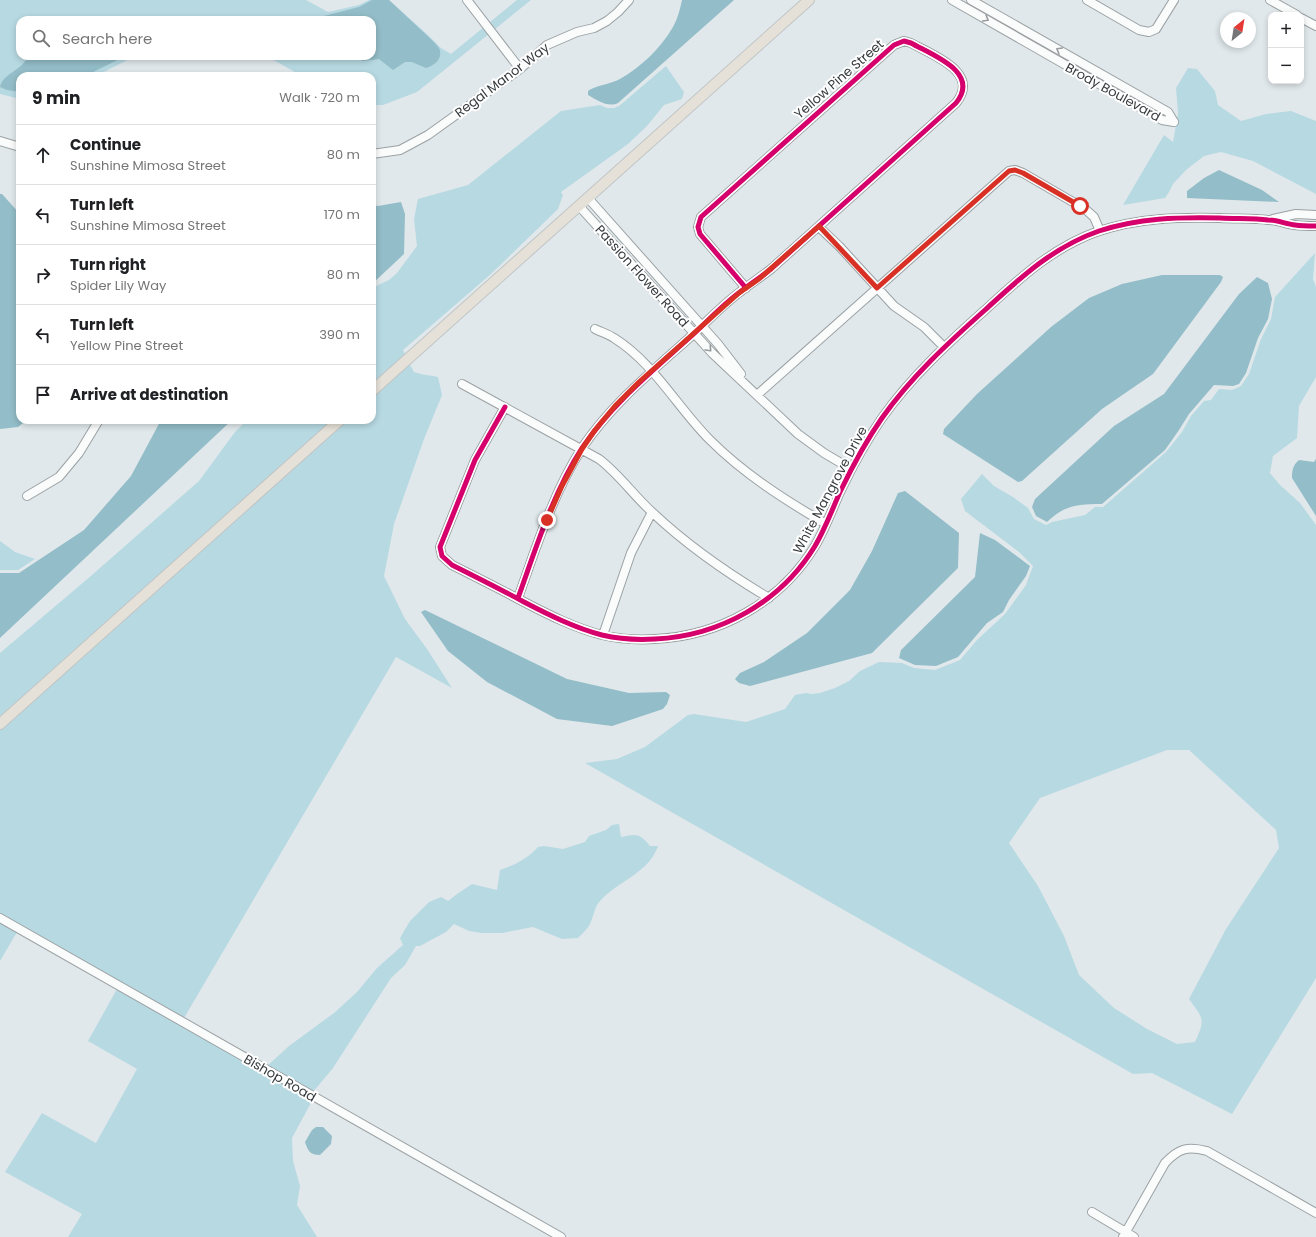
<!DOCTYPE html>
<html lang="en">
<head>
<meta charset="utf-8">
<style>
  body { margin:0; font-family:Poppins,sans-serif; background:#f2f2f2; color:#202124 }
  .controls { position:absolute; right:12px; top:12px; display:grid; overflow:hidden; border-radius:8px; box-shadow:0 2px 6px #0003 }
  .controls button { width:36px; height:36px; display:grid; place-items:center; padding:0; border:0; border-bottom:1px solid #e0e0e0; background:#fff; color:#202124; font:20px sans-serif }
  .compass { position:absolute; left:1220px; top:12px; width:36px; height:36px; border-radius:50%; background:#fff; box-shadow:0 2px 6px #0003; rotate:30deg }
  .stop { position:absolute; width:12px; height:12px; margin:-9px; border:3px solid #d93025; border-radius:50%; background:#fff }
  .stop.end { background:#d93025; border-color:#fff; box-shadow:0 1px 4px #0008 }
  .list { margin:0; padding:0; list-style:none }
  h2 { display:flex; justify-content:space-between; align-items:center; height:52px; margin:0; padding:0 16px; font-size:17px }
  h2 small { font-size:13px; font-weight:400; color:#757577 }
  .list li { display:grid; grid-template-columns:26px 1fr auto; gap:12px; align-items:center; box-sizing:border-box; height:60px; padding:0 16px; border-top:1px solid #e0e0e0 }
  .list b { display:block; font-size:15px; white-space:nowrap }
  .list p { margin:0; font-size:13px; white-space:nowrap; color:#757577 }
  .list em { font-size:13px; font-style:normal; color:#757577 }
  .icon { flex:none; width:22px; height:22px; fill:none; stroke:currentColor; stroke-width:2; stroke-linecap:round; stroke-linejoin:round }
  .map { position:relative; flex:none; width:1316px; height:1237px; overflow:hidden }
  .search { position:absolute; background:#fff; box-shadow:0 2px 6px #0003; left:16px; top:16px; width:360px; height:44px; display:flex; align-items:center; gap:10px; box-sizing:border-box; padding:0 14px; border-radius:12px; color:#757577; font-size:15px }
  .panel { position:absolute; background:#fff; box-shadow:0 2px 6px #0003; left:16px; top:72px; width:360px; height:352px; border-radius:12px }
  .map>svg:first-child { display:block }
</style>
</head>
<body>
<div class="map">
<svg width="1316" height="1237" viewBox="0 0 1316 1237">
  <rect width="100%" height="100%" fill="#e0e8eb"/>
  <!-- green -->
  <path fill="#b7d9e2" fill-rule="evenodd" d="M0 0H306L328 12 359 5 369 0H389L428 35 441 48 451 54 517 0H531L417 92 383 105H372V76H302L270 58 261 56H372V20H20V56H135L96 76H20V99L0 94Z
    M666 66 684 92 682 99 664 105 647 126 628 144 561 192 563 195 558 209 491 274 403 350 406 356 372 386V288L389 280 397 273 417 246 414 219 418 199 468 185 561 111 600 105 607 108H614L619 106Z
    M1188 68 1197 69 1215 91 1218 105 1241 121 1266 114 1291 111 1316 121V194L1253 161 1221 152 1204 156 1186 170 1173 184 1169 192 1165 198 1123 205 1164 135 1173 142 1178 113 1176 88Z
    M1315 253 1313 279 1316 287V377L1299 406 1297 438 1273 456 1270 473 1280 485 1300 503 1316 525V978L1232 1114 1152 1073 1133 1074 585 763 617 759 645 747 688 715 694 714 746 722 785 709 795 695 806 693 812 694 820 693 835 688 849 681 860 671 879 662 902 663 914 668 935 670 960 660 977 640 1005 614 1026 585 1033 566 1019 552 965 511 961 499 982 474 994 486 1013 497 1028 508 1034 519 1046 525 1052 522 1085 515 1095 507H1103L1166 452 1182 432 1191 416 1204 401 1211 400 1219 389 1232 390 1241 386 1249 374 1261 339 1271 319 1275 297ZM1167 750H1189L1276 830 1279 848 1226 929 1189 999C1203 1019 1206 1018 1195 1042L1177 1044 1147 1029 1114 1008 1079 975 1064 936 1038 886 1009 843 1040 798Z
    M409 363 414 372C422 375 430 375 438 377L442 395 424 439 394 524 384 576 405 619 427 649 452 688 396 657 184 1018 0 913V729L345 420H372V396Z
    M247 420H334L0 719V653L92 575 199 481 235 432Z
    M0 541 15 552 35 559 18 570H0Z
    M619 824 621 837C637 834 639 833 650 846H658C649 873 618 881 600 901 594 907 593 919 589 926 586 930 582 934 578 938L562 939 533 927 502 933H482L469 931 454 924 446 932 420 946H416L405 965 391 978 333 1068 313 1092 267 1066 289 1046 334 1013 357 992 377 968 403 945 400 938 410 921 429 902 441 897 448 901 457 894 472 884 497 890 500 870C515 865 527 859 538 847L544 846 563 849 585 842 589 836 606 830 612 825Z
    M0 922 17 932 0 961Z
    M117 989 312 1101 292 1138 293 1161 300 1186 297 1205 317 1237H68L82 1214 5 1172 42 1113 96 1143 137 1069 88 1041Z"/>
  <!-- water -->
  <path fill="#93bdc8" d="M372 0H389L435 43C437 46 440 48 440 51 442 60 433 66 426 68L412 62H405L393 70 379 59 363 61 351 56H372V20H321L324 16 359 7Z
    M682 0H734L618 103C608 108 597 100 588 95V91C594 86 611 84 620 79 641 67 661 48 673 27 678 18 680 9 682 0Z
    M28 56H126L95 71 89 76H20V92L7 90 0 87C3 73 22 71 28 56Z
    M1219 170 1262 190 1279 202 1187 198V191L1204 178Z
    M0 194H2L20 214V420H27L18 427 0 429Z
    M401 202 405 214 404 254 372 284V205L378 206Z
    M1162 275H1220L1223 277 1221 282 1153 374 1102 409 1022 481 1018 482 943 434 944 429 977 394 1051 327 1089 298 1122 284Z
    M1257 277 1268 283 1272 299 1268 319 1258 338 1246 373 1239 384 1233 386 1214 385 1189 414 1179 430 1165 450 1102 504C1077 504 1065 505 1047 522L1036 516 1032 507 1035 499 1114 426 1164 394 1239 294Z
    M161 420H232L0 638V573H19L84 530 131 476Z
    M1316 459V516L1292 478C1292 470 1293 465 1299 460L1314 462Z
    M905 491 959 533 958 568 872 653 750 686 739 683 735 679 740 673 764 662 807 633 850 590 872 551 898 493Z
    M980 533 995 540 1030 566 1026 576 1009 600 1003 612 987 623 958 657 936 666 915 665 899 658 901 650 975 577Z
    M425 610 567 679 629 693 666 692 670 695 667 704 663 709 612 726 557 719 487 682 448 651 421 612Z
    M316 1127H323L332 1136 331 1144 320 1155C310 1155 308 1151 305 1142L312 1130Z"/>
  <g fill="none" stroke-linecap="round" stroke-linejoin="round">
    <!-- minor casing -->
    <g stroke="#9ba1a3" stroke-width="10">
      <path id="minor" d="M467 0 520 69
        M952 0 1162 120 1174 122
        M971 0 1168 112 1174 122
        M1087 0 1139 30 1149 32 1156 29 1174 0
        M1270 0 1297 15
        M1301 18 1316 26
        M0 141 20 147
        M372 154 400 150 428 135 520 69 547 45 577 32 594 28 607 21 618 12 629 0
        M588 198 718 344 741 374
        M579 206 712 353 798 434 824 453 851 469
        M1273 219 1296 214 1316 215
        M819 227 839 246 894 306 924 327 944 347
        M595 329C601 332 608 334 614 338 654 363 677 407 710 440 744 474 785 500 826 524
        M462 384 599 459C619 474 634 496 653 513 688 546 727 573 769 598
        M757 395 1009 171 1015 170 1023 173 1085 209 1094 217 1100 231
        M505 407 475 460 440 547 442 556 452 565C476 577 500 589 524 602 549 615 575 628 602 635 619 639 638 640 655 639 720 636 781 602 815 546 825 529 832 510 840 492 852 467 866 441 882 418 911 377 948 343 985 310 1020 278 1053 247 1099 231 1139 218 1178 217 1220 218 1236 219 1253 218 1268 220 1277 220 1286 224 1295 225 1302 226 1309 226 1316 226
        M27 496 59 477 79 453 99 420
        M518 598C536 548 553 493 582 448 611 405 650 373 688 339 705 324 721 306 740 292 750 284 761 277 771 269L956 103C981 72 932 55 911 43L904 41 894 45 701 217 698 227 700 234 746 288
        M603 635 631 553 652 512
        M0 918 561 1237
        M1092 1212 1134 1237
        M1123 1237 1165 1163C1179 1148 1188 1146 1207 1151L1316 1213"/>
    </g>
    <!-- major casing -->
    <g stroke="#c0c5c6" stroke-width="12">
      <path id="major" d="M372 391 809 0
        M0 724 340 420"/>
    </g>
    <!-- minor -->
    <use href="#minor" stroke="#fafcfc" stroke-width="8"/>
    <!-- major -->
    <use href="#major" stroke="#e5e1d8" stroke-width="10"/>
    <!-- cycleway casing -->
    <g stroke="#fff" stroke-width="8">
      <path id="cycleway" d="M505 407 475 460 440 547 442 556 452 565C476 577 500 589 524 602 549 615 575 628 602 635 619 639 638 640 655 639 720 636 781 602 815 546 825 529 832 510 840 492 852 467 866 441 882 418 911 377 948 343 985 310 1020 278 1053 247 1099 231 1139 218 1178 217 1220 218 1236 219 1253 218 1268 220 1277 220 1286 224 1295 225 1302 226 1309 226 1316 226
        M518 598C536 548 553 493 582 448 611 405 650 373 688 339 705 324 721 306 740 292 750 284 761 277 771 269L956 103C981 72 932 55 911 43L904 41 894 45 701 217 698 227 700 234 746 288"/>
    </g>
    <!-- cycleway -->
    <use href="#cycleway" stroke="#d6006c" stroke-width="5"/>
  </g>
  <!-- one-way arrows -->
  <defs><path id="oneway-chevron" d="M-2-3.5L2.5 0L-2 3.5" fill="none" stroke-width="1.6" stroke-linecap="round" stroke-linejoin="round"/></defs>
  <g stroke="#989c9c">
    <use href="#oneway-chevron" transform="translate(986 19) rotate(30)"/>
    <use href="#oneway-chevron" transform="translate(1059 50) rotate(-150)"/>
    <use href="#oneway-chevron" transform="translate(709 349) rotate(47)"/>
  </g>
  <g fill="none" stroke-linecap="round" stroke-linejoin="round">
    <!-- route -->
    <path stroke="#d93025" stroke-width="5" d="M547 520 562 486 582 449 595 430 615 406 639 382 739 293 759 279 819 226 877 288 1009 171 1015 170 1023 173 1080 206"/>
  </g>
  <g text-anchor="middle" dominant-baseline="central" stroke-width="4" stroke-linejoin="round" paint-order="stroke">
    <!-- street labels -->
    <g font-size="13" fill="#353b3d" stroke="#fff">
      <text transform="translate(839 79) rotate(-41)">Yellow Pine Street</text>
      <text transform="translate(502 80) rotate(-37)">Regal Manor Way</text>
      <text transform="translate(1113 92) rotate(29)">Brody Boulevard</text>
      <text transform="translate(642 276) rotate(48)">Passion Flower Road</text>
      <text transform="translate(830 490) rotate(-62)">White Mangrove Drive</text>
      <text transform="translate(280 1078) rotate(30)">Bishop Road</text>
    </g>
  </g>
</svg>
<div class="controls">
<button>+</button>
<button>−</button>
</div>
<svg class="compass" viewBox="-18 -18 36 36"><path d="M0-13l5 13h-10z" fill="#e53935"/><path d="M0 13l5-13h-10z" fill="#757577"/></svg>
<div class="stop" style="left:1080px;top:206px"></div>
<div class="stop end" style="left:547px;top:520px"></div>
<div class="search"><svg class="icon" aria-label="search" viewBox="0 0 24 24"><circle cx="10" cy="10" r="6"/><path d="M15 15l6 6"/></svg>Search here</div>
<section class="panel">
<h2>9 min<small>Walk · 720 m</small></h2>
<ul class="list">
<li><svg class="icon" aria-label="ahead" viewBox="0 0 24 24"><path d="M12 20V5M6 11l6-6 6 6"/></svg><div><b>Continue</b><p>Sunshine Mimosa Street</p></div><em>80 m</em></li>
<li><svg class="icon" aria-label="left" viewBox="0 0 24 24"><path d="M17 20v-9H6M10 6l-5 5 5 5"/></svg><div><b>Turn left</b><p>Sunshine Mimosa Street</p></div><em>170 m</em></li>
<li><svg class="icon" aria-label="right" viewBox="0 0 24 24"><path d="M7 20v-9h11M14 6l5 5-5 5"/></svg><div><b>Turn right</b><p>Spider Lily Way</p></div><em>80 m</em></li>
<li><svg class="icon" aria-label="left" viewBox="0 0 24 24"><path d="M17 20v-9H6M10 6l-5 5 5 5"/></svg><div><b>Turn left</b><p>Yellow Pine Street</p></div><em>390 m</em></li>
<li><svg class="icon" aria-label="arrive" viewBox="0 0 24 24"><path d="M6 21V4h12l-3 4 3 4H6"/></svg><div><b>Arrive at destination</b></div></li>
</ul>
</section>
</div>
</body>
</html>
